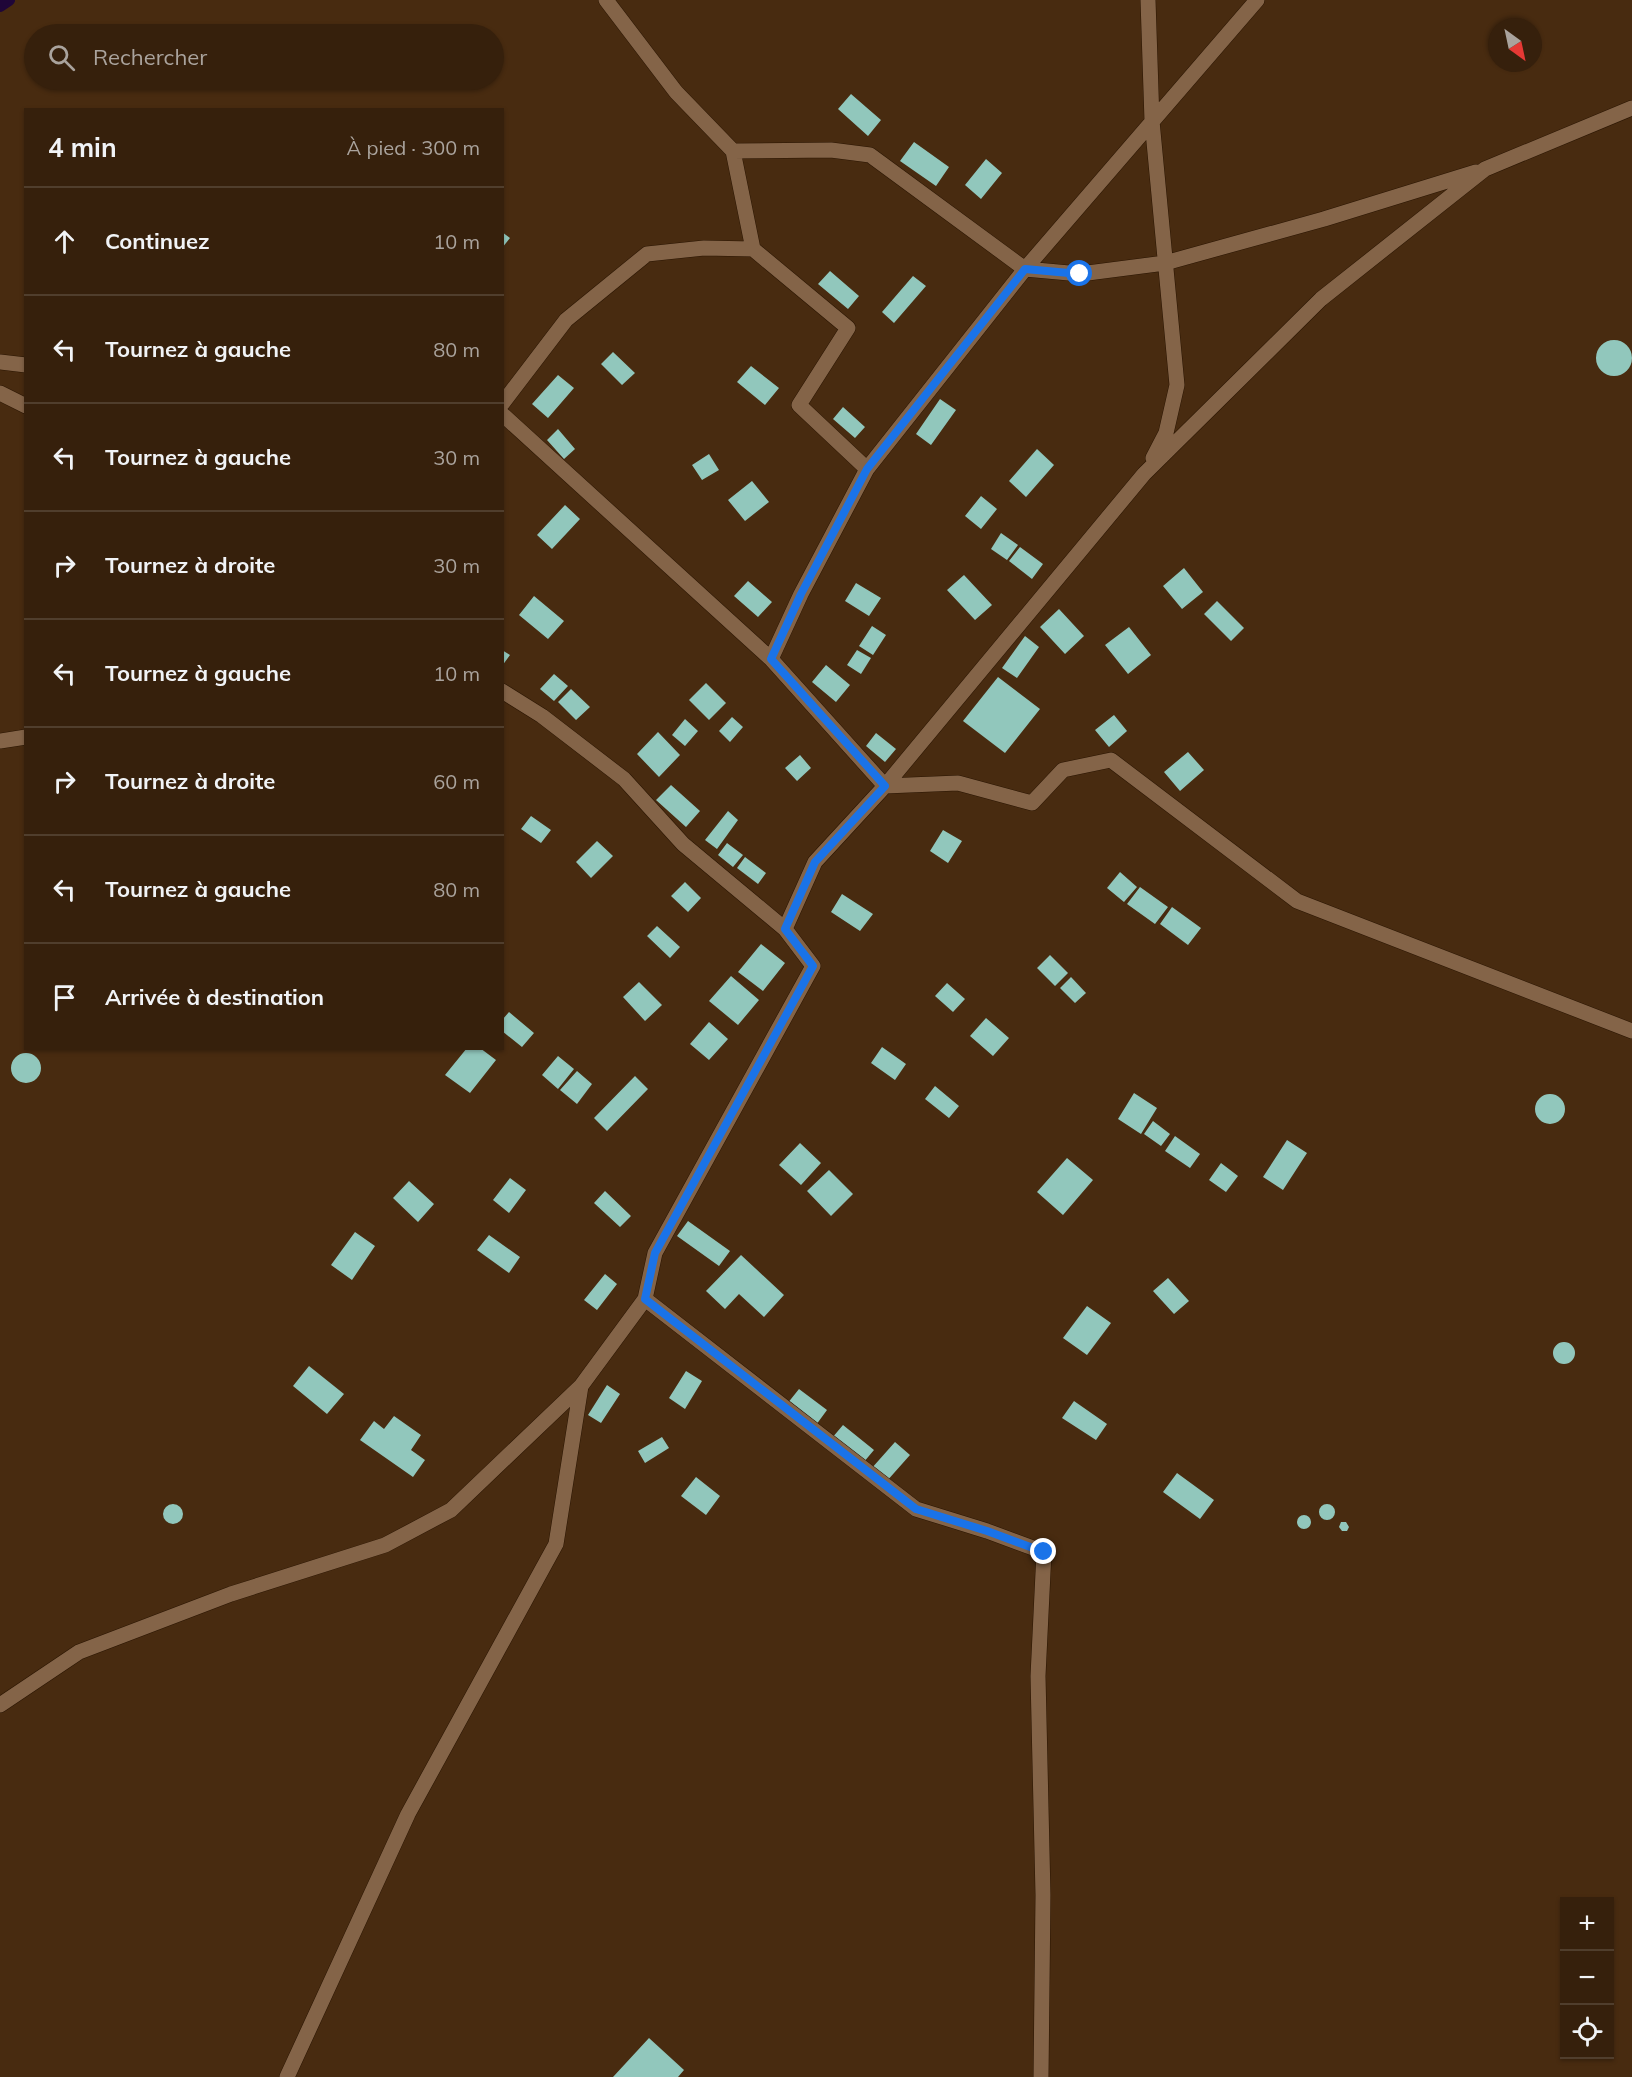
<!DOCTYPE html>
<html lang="fr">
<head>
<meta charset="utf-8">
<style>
  body { margin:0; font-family:Mulish,sans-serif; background:#3d2815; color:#f1f3f6 }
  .controls { position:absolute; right:18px; bottom:18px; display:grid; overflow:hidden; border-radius:0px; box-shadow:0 2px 4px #0004 }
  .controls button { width:54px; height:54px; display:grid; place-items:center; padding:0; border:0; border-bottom:2px solid #503e2d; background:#36200c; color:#f1f3f6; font:30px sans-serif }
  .compass { position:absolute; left:1488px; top:18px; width:54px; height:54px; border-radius:50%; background:#36200c; box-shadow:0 2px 4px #0004; rotate:147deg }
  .stop { position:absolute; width:18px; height:18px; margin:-14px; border:4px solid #1a73e8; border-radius:50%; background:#fff }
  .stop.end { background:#1a73e8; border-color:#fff; box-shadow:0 2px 6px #0008 }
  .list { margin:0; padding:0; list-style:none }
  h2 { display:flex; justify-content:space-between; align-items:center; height:78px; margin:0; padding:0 24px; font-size:26px }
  h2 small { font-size:20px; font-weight:400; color:#aaa39d }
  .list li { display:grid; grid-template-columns:39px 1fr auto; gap:18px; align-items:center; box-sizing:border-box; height:108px; padding:0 24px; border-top:2px solid #503e2d }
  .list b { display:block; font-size:22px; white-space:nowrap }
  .list em { font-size:20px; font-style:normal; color:#aaa39d }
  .icon { flex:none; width:33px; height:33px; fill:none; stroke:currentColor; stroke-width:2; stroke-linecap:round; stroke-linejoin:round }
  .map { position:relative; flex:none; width:1632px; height:2077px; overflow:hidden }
  .search { position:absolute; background:#36200c; box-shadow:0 2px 4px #0004; left:24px; top:24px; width:480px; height:66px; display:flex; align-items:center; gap:15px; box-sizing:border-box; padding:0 21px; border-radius:33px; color:#aaa39d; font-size:22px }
  .panel { position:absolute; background:#36200c; box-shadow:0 2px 4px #0004; left:24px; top:108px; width:480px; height:942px; border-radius:0px }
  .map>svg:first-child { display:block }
</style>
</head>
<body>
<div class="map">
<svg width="1632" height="2077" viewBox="0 0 1632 2077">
  <rect width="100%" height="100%" fill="#482b10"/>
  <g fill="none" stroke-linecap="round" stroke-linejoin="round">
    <!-- stream -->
    <path stroke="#1f0638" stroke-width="12" d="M0 6 9 0"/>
  </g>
  <!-- building -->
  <path fill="#91c7bc" d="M851 94 881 120 868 136 838 109Z
    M914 142 949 167 936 186 900 161Z
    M986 159 1002 173 981 199 965 185Z
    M502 232 510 238 502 248Z
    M830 271 859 296 848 309 818 284Z
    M913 276 926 286 894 323 882 312Z
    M1596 358a18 18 0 1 1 36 0a18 18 0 1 1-36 0Z
    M613 352 635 373 622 385 601 364Z
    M751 366 779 388 765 405 737 382Z
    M558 375 574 388 548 418 532 404Z
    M940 399 956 410 931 445 916 434Z
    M843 407 865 427 855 438 833 419Z
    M558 429 575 449 564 459 547 440Z
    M1037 449 1054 465 1026 497 1009 481Z
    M709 454 719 470 702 480 692 465Z
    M752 481 769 502 745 521 728 500Z
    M981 496 997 509 981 529 965 516Z
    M565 505 580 519 552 549 537 535Z
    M1001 533 1018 545 1007 560 991 549Z
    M1020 547 1043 564 1032 579 1009 561Z
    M1184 568 1203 592 1182 609 1163 586Z
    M964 575 992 605 975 620 947 590Z
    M748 581 772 602 758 617 734 596Z
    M856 583 881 598 869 616 845 601Z
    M534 596 564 621 548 639 519 615Z
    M1217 601 1244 628 1231 641 1204 614Z
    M1059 609 1084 636 1065 654 1040 627Z
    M872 626 886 635 873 655 859 646Z
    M1129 627 1151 655 1128 674 1105 645Z
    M1025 636 1039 647 1017 678 1002 668Z
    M502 650 510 655 502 666Z
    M857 650 871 658 861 674 847 665Z
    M826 665 850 685 836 702 812 682Z
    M554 674 568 686 554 701 540 689Z
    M998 677 1040 709 1005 753 963 721Z
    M706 683 726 703 709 720 689 700Z
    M571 689 590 707 576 720 558 702Z
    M1114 715 1127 731 1109 747 1095 730Z
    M732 717 743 727 730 742 719 731Z
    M685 719 698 731 685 746 672 735Z
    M658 732 680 755 659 777 637 754Z
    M876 733 896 749 885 762 866 746Z
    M1188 752 1204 770 1180 791 1164 772Z
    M800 755 811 768 797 781 785 768Z
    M671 785 700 811 686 827 656 800Z
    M728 811 738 820 717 849 705 840Z
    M531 816 551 830 541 843 521 829Z
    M943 830 962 841 948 863 930 851Z
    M597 841 613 856 591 878 576 862Z
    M727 843 743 855 733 867 718 855Z
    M745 857 766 873 758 884 737 868Z
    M1120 872 1137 887 1124 902 1107 888Z
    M685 882 701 898 688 912 671 896Z
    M1140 887 1168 907 1155 924 1127 904Z
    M842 894 873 914 860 931 831 912Z
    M1172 907 1201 928 1188 945 1160 924Z
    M657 926 680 947 670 958 647 936Z
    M761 944 785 963 763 991 738 972Z
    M1050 955 1068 973 1055 986 1037 968Z
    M731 976 759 1000 738 1025 709 1001Z
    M1071 977 1086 993 1075 1003 1060 988Z
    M639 982 662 1005 645 1021 623 997Z
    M947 983 965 999 953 1012 935 996Z
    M509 1012 534 1033 522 1047 502 1031V1020Z
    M986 1018 1009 1038 993 1056 970 1036Z
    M709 1022 728 1039 709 1060 690 1044Z
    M882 1047 906 1064 895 1080 871 1063Z
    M467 1048H480L496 1060 470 1093 445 1075Z
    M11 1068a15 15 0 1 1 30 0a15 15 0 1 1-30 0Z
    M558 1056 574 1069 558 1089 542 1075Z
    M577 1071 592 1084 577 1104 560 1090Z
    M635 1076 648 1089 607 1131 594 1118Z
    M935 1086 959 1106 949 1118 925 1099Z
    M1134 1093 1157 1108 1141 1134 1118 1119Z
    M1535 1109a15 15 0 1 1 30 0a15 15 0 1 1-30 0Z
    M1153 1121 1170 1134 1161 1146 1144 1134Z
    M1175 1136 1200 1154 1190 1168 1165 1151Z
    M1287 1140 1307 1153 1283 1190 1263 1177Z
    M800 1143 821 1163 801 1185 779 1165Z
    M1067 1158 1093 1180 1063 1215 1037 1192Z
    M1221 1163 1238 1176 1226 1192 1209 1180Z
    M829 1170 853 1194 831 1216 807 1191Z
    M510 1178 526 1190 509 1213 493 1200Z
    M409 1181 434 1204 418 1222 393 1198Z
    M605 1191 631 1216 620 1227 594 1203Z
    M688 1221 730 1251 719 1266 677 1236Z
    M355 1232 375 1246 352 1280 331 1265Z
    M489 1235 520 1257 509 1273 477 1250Z
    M741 1255 784 1295 764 1317 739 1294 725 1309 706 1291Z
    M605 1274 617 1284 597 1310 584 1300Z
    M1168 1278 1189 1301 1174 1314 1153 1291Z
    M1087 1306 1111 1323 1087 1355 1063 1338Z
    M1553 1353a11 11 0 1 1 22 0a11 11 0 1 1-22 0Z
    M309 1366 344 1394 327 1414 293 1386Z
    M686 1371 702 1381 685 1409 669 1398Z
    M607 1385 620 1394 601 1423 588 1415Z
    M799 1389 827 1410 816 1425 787 1404Z
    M1074 1401 1107 1424 1096 1440 1062 1418Z
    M394 1416 421 1435 411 1450 425 1460 413 1477 360 1440 374 1421 384 1429Z
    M843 1425 874 1450 863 1463 832 1438Z
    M662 1437 669 1448 645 1463 638 1451Z
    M895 1442 910 1455 886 1482 871 1469Z
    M1177 1473 1214 1500 1200 1519 1163 1492Z
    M696 1477 720 1496 706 1515 681 1496Z
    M1319 1512a8 8 0 1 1 16 0a8 8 0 1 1-16 0Z
    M163 1514a10 10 0 1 1 20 0a10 10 0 1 1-20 0Z
    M1297 1522a7 7 0 1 1 14 0a7 7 0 1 1-14 0Z
    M1341 1522H1346L1349 1527 1347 1531H1342L1339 1527Z
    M649 2038 684 2070 678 2077H613Z"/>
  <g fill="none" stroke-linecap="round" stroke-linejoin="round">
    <!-- street casing -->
    <g stroke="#2a1502" stroke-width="16">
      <path id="street" d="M606 0 676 92 733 151 831 150 870 155 1025 269 867 469 801 594 771 659
        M1148 0 1152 121 1177 385 1166 433 1153 458
        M733 151 753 249 848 328 799 405 867 469
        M1025 269 1080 274 1165 263 1324 219 1476 172
        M1025 269 1257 0
        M0 362 26 365
        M0 393 26 406
        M502 404 566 320 647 254 704 248 753 249
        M502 414 771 659 885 786 958 783 1032 803 1063 770 1111 760 1297 901 1632 1031
        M502 691 542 716 624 779 683 844 785 929
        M0 741 26 737
        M645 1299 916 1509 987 1531 1044 1552 1038 1676 1043 1895 1041 2077
        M0 1705 79 1652 231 1594 385 1545 451 1510 581 1386 645 1299 655 1253 813 966 785 929 815 862 885 786 1144 474 1321 299 1485 169 1632 108
        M287 2077 408 1814 556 1544 581 1386"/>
    </g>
    <!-- street -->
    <use href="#street" stroke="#846448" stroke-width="15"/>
  </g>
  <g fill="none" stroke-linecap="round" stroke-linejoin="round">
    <!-- route -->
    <path stroke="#1a73e8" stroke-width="8" d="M1044 1552 987 1531 916 1509 645 1299 655 1253 813 966 785 929 815 862 885 786 771 659 801 594 867 469 1025 269 1080 274"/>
  </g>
</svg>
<div class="controls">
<button>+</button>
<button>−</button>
<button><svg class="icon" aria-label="locate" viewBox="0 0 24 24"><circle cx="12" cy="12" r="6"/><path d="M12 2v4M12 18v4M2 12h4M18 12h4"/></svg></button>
</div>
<svg class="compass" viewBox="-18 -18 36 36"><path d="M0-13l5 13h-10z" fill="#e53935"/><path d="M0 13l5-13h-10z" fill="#aaa39d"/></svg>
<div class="stop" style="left:1080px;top:274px"></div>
<div class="stop end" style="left:1044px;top:1552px"></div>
<div class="search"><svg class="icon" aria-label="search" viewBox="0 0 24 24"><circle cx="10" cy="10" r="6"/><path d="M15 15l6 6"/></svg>Rechercher</div>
<section class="panel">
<h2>4 min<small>À pied · 300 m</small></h2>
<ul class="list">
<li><svg class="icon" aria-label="ahead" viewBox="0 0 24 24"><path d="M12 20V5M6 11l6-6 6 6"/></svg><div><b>Continuez</b></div><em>10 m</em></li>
<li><svg class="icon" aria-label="left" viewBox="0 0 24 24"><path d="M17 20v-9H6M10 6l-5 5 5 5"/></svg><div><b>Tournez à gauche</b></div><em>80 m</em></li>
<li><svg class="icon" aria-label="left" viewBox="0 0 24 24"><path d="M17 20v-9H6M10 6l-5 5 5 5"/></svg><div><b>Tournez à gauche</b></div><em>30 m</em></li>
<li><svg class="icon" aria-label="right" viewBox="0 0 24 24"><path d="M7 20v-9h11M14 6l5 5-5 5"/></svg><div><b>Tournez à droite</b></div><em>30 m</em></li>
<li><svg class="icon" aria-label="left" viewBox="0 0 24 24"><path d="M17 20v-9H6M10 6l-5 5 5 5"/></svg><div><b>Tournez à gauche</b></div><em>10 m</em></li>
<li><svg class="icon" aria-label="right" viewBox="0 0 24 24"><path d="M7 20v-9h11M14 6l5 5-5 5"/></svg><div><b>Tournez à droite</b></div><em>60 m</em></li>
<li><svg class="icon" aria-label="left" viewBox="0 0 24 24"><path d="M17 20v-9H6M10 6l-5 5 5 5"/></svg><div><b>Tournez à gauche</b></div><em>80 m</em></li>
<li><svg class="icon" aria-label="arrive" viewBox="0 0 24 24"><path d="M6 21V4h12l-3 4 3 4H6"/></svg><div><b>Arrivée à destination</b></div></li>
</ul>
</section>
</div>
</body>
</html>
